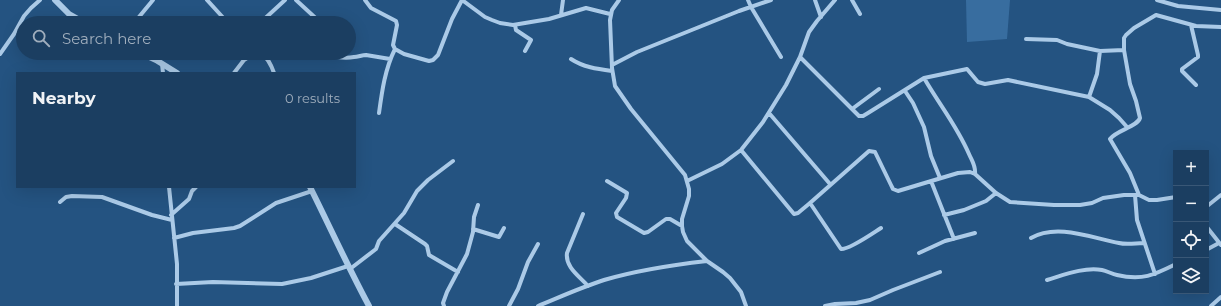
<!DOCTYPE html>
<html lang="en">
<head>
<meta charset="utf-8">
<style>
  body { margin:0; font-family:Montserrat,sans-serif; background:#28496a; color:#f1f3f6 }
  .controls { position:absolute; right:12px; bottom:12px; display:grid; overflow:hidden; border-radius:0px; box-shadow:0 4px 16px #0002 }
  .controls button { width:36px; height:36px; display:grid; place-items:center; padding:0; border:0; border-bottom:1px solid #395776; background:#1b3e61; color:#f1f3f6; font:20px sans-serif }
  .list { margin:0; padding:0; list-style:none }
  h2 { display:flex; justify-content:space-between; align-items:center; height:52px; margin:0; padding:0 16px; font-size:17px }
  h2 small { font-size:13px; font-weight:400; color:#a0aebd }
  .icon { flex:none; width:22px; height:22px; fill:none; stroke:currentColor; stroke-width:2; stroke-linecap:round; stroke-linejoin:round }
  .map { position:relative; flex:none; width:1221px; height:306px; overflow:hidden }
  .search { position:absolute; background:#1b3e61; box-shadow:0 4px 16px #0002; left:16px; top:16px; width:340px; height:44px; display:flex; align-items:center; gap:10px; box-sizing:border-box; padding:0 14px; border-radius:22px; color:#a0aebd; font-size:15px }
  .panel { position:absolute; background:#1b3e61; box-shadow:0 4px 16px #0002; left:16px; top:72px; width:340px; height:116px; border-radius:0px }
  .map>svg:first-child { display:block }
</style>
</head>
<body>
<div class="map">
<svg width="1221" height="306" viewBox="0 0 1221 306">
  <rect width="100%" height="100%" fill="#245381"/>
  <!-- green -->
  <path fill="#386d9f" d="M966 0H1010L1007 39 967 42Z"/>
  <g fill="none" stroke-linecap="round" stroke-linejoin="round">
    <!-- minor -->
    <path stroke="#abcae7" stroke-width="4" d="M207 0 228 23
      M296 0 321 23
      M365 0 371 8 396 21 397 25 393 45 395 49 404 54 429 61 433 60 438 55 452 19 462 0
      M462 0 485 17 492 20 500 23 513 25 549 19 586 8 610 14
      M619 0 612 10 610 20 612 68 615 86 631 109 685 175 689 189V196L682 219V226L683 232 687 241 707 261 723 272 730 278 741 292 746 306
      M748 0 751 7 781 57
      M815 0 821 17
      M852 0 860 14
      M1157 0 1178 6 1221 10
      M561 15 563 0
      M134 23 153 0
      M260 23 285 0
      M515 25 516 30 531 40 525 51
      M1191 25 1198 55V57L1182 69V71L1196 85
      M1026 39 1057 40 1067 44 1100 51 1124 50
      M261 53C268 58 271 64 274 73
      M319 53C331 56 342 59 354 57 358 57 362 55 366 55L390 59
      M0 54 14 34 24 16 31 8 40 0
      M800 57 859 116H863L868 113 924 78 967 69 978 82 985 84 1008 80 1089 97 1110 110 1119 118 1127 127
      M571 59C583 67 597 69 612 71
      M156 60 161 53
      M162 64 163 73
      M612 65 637 52 739 11 771 0
      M234 73 244 60 255 53
      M924 78C939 104 957 126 969 154 972 161 976 166 975 174
      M905 91 913 103 924 127 931 156 940 178
      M1089 97 1097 74 1100 51
      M852 109 879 89
      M379 113C382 91 385 69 395 49
      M769 113 830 184
      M741 150 794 214 798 213 810 203 869 151 875 152 891 185 893 189 898 191 958 173 970 172 975 174 996 193 1010 202 1054 205H1080L1092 203 1103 198 1124 195H1139L1149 200H1157L1176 197
      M607 181 627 193 626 198 616 213 617 217 644 233 648 232 666 219H670L682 226
      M687 181 722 164 741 150 763 122 786 85 800 57 809 32 817 21 835 0
      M931 181 954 239
      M169 187 177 264V306
      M1135 195 1137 220 1155 274
      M1139 195 1130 173 1110 139C1117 130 1137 127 1140 118L1136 101 1130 84 1124 50V38L1126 35 1134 28 1156 15 1196 26 1221 27
      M60 202 66 197 72 196 102 197 152 215 172 220
      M810 203 841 249C849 250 873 233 881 228
      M1206 207 1221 195
      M583 214 567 253C565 267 579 276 588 286
      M171 215 189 199 192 191 196 187
      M944 215 964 210 986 201 996 193
      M395 224 425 244 427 246 429 255 458 272
      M1206 226 1221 245
      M473 229 499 237 504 228
      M174 238 193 233 234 228 240 226 276 203 312 191
      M1031 238C1057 223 1092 238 1119 243 1127 245 1136 243 1144 243
      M1206 250 1219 243
      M919 253 945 241 975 233
      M350 269 376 249 379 241 404 213 417 191 428 180 453 161
      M1047 280C1064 275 1083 267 1102 270 1107 271 1112 274 1117 275 1142 281 1154 275 1176 264
      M176 284 213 282 282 284 311 278 348 266
      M444 306 443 303 447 292 467 254 473 232 474 217 478 205
      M509 306 518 289 528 262 538 244
      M538 306C560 297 582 287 604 280 638 270 672 265 707 261
      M825 306 835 304 856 303 870 300 893 290 940 272
      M1211 306 1221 297"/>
    <!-- tertiary -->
    <path stroke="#abcae7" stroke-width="6" d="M55 0 69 14 85 23
      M141 53 156 60 177 73
      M310 187C330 227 348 267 369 306"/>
  </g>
</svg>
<div class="controls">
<button>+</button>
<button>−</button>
<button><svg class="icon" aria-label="locate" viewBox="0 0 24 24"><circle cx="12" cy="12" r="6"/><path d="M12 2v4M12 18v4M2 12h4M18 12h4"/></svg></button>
<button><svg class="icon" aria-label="layers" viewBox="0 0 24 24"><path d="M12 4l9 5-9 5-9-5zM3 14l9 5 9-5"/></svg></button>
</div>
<div class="search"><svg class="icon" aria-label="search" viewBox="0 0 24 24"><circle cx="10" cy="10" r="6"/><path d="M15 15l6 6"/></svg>Search here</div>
<section class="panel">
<h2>Nearby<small>0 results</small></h2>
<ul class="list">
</ul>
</section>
</div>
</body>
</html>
